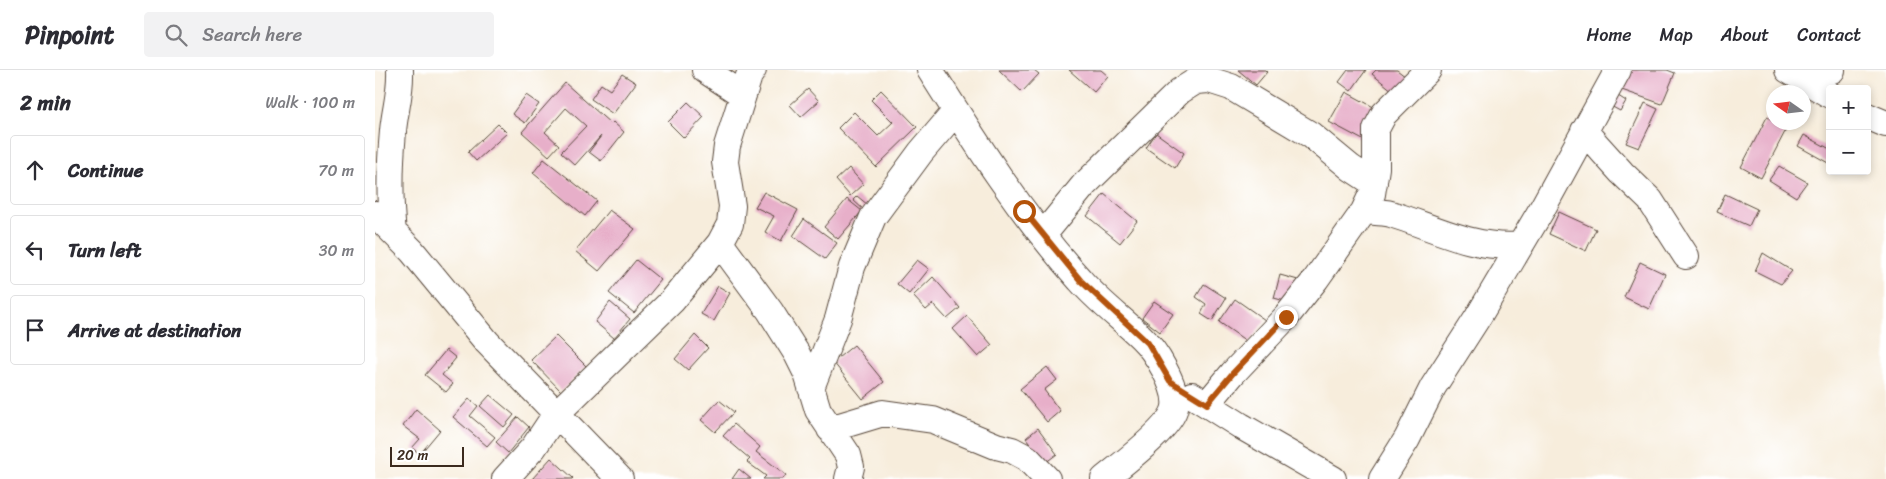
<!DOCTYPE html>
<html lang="en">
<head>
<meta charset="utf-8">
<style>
  body { margin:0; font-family:Sriracha,sans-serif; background:#f2f2f3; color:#2b2b33 }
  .controls { position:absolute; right:15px; top:15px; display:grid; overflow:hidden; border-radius:5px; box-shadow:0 2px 8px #0003 }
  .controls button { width:45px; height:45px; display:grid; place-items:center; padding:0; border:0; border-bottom:1px solid #e1e1e2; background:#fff; color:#2b2b33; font:25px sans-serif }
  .compass { position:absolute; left:1391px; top:15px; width:45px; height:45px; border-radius:50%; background:#fff; box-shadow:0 2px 8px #0003; rotate:284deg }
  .scale { position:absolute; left:15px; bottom:12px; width:74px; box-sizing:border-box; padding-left:5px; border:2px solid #3b2a1e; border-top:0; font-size:14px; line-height:18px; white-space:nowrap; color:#3b2a1e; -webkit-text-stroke:4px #fff; paint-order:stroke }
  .stop { position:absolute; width:15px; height:15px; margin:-11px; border:4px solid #b45309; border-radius:50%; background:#fff }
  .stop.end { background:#b45309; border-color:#fff; box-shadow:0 1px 5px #0008 }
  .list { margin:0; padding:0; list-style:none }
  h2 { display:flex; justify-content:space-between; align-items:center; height:65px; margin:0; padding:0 20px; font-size:21px }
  h2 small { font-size:16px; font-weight:400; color:#7c7c81 }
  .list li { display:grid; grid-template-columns:32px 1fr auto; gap:15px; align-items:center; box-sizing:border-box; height:70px; margin:0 10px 10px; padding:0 10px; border:1px solid #e1e1e2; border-radius:5px }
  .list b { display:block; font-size:19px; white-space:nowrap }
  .list em { font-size:16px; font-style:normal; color:#7c7c81 }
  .icon { flex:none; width:28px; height:28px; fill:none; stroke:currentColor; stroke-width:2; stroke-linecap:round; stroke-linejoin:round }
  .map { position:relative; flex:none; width:1511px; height:409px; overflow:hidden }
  header { display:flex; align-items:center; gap:30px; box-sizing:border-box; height:70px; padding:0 25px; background:#fff; border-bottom:1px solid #e1e1e2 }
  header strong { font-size:24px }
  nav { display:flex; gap:28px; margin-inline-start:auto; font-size:18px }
  .search { width:350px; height:45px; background:#f2f2f3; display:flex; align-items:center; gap:12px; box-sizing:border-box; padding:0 18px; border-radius:5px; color:#7c7c81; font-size:19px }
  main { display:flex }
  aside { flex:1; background:#fff }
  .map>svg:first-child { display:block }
</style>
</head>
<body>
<header>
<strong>Pinpoint</strong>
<div class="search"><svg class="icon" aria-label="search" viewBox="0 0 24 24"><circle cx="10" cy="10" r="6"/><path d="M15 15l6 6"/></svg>Search here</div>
<nav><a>Home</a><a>Map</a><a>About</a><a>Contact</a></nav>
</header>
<main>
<aside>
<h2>2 min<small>Walk · 100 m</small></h2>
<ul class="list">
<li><svg class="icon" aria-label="ahead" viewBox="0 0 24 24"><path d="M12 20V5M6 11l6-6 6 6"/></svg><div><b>Continue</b></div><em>70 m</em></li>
<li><svg class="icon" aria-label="left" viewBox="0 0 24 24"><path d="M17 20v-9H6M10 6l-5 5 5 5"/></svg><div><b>Turn left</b></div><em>30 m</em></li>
<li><svg class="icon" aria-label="arrive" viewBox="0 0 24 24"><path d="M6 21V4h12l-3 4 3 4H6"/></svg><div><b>Arrive at destination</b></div></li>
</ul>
</aside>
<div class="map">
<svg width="1511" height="409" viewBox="0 0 1511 409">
  <rect width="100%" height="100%" fill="#fff"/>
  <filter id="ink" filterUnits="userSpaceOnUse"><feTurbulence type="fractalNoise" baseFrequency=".02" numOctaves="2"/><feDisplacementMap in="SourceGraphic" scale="10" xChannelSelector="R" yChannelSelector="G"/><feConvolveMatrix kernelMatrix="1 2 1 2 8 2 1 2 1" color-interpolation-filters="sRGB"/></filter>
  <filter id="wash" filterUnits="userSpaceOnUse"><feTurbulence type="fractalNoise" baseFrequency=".0096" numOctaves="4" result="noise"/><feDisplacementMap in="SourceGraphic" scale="20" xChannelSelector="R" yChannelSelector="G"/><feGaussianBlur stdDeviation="1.12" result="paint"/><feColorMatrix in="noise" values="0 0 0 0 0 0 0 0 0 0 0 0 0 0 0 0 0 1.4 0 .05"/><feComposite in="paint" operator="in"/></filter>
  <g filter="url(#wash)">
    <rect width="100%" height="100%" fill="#f7eddc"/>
    <g id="blocks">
      <!-- building -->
      <path fill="#e7afc9" d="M624 0H659L664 4 647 22Z
        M694 0H726L733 6 719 22Z
        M863 0H890L892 2 881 15Z
        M973 0H991L976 21 964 12Z
        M1001 0H1022L1035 10 1023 25 997 4Z
        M1247 0H1292L1300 3 1287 34 1241 18Z
        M247 4 261 13 238 44 216 29 226 14 235 20Z
        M190 13 236 54 238 52 249 62 226 91 214 82 226 66 200 95 186 82 211 56 191 38 170 62 184 75 174 86 147 62Z
        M433 19 444 31 426 47 415 35Z
        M506 20 542 57 501 97 463 58 479 42 503 66 518 52 496 30Z
        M971 22 1004 40 988 70 954 52Z
        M1237 22 1251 31 1245 41 1230 33Z
        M151 25 164 34 150 53 137 44Z
        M313 32 329 47 309 68 293 52Z
        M1270 33 1283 39 1264 78 1251 73Z
        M1392 47 1398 50V52H1402L1412 58 1386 108 1366 97Z
        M123 54 132 63 101 91 93 82Z
        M781 63 809 83 800 98 771 78Z
        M1429 65 1455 79V94L1423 76Z
        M169 89 222 131 210 146 158 103Z
        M1404 96 1432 112 1421 127 1394 110Z
        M474 98 488 114 475 126 461 110Z
        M389 122 423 140 406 171 390 162 399 146 380 137Z
        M729 124 762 151 745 173 712 146Z
        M1350 124 1382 139 1374 156 1342 142Z
        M482 126 493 135 489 140 478 130Z
        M472 129 487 141 463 169 449 157Z
        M234 140 260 159 224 201 200 181Z
        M1184 142 1221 159 1211 181 1174 164Z
        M429 149 462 173 450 189 418 166Z
        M1388 183 1417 201 1406 214 1380 201Z
        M261 190 286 210 259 243 234 223Z
        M542 190 554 199 534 224 522 214Z
        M1265 192 1290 204 1274 239 1249 227Z
        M905 205 923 210 917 233 899 228Z
        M558 207 585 238 572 249 558 234 551 240 538 226Z
        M829 214 851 228 837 251 826 244 831 234 821 227Z
        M343 216 355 223 339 251 326 244Z
        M860 229 890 250 874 273 844 252Z
        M779 231 798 244 785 262 767 248Z
        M235 232 255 249 239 268 220 252Z
        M592 246 617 275 603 287 578 259Z
        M320 265 333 278 313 300 300 289Z
        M181 266 211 296 186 321 156 290Z
        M479 275 509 312 488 329 458 292Z
        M71 280 81 288 67 305 78 314 71 322 50 305Z
        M672 297 682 310 669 320 685 341 672 352 645 319Z
        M115 325 139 345 129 357 105 336Z
        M94 329 103 336 95 346 120 367 112 376 78 347Z
        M344 330 359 342 340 362 326 350Z
        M41 339 65 360 45 384 37 378 45 369 28 356Z
        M143 347 154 357 133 383 121 372Z
        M359 354 385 377 381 382 411 405 408 409H388L391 406 372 392 375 389 348 366Z
        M663 358 682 384 670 393 651 368Z
        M176 388 198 408 197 409H157Z
        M364 399 376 409H357Z"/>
    </g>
  </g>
  <g filter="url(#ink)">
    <use href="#blocks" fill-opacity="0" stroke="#57473a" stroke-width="1"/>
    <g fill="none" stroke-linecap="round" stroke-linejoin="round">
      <!-- minor casing -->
      <g stroke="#57473a" stroke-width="28">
        <path id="minor" d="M330 0 368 25
          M555 0C601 73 647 146 705 210 723 231 746 248 766 267 780 280 803 317 800 337 797 357 746 395 729 409
          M1413 0 1455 25
          M1431 11 1457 0
          M1492 46 1511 54
          M1209 61 1247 103 1275 130 1311 186
          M989 141C998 142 1008 142 1016 144 1058 157 1100 180 1146 175
          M0 144 37 181 112 272 245 409
          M18 162C14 128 15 95 18 61 20 39 26 23 25 0
          M668 165 709 115 805 21 821 11 834 10 856 17 936 65 976 98 999 113
          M345 173 395 241 422 284 432 304 443 340 473 385 476 397 473 409
          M436 318 463 249 477 197 498 147 546 82 581 41
          M817 325 866 356 958 409
          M832 334 858 303 911 247 941 209 989 141 997 124 1001 98V59L1009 44 1053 0
          M455 359 508 343 558 350 621 376 637 380 652 388 672 409
          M130 409 159 377 181 344 297 231 345 173 355 154 357 136 350 92 352 76 374 6 378 0
          M1007 409 1032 369 1058 317 1103 247 1167 139 1243 0"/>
      </g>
      <!-- minor -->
      <use href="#minor" stroke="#fff" stroke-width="26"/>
    </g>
  </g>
  <g fill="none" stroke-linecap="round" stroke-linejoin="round" filter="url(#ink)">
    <!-- route -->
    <path stroke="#b45309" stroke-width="6" d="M649 141 706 211 773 273 795 311 832 334 858 303 911 247"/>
  </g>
</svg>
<div class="controls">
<button>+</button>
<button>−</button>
</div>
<svg class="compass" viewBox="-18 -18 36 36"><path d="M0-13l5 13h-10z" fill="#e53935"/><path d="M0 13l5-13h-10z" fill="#7c7c81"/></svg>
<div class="scale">20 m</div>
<div class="stop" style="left:649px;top:141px"></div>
<div class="stop end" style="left:911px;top:247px"></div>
</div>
</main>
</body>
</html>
